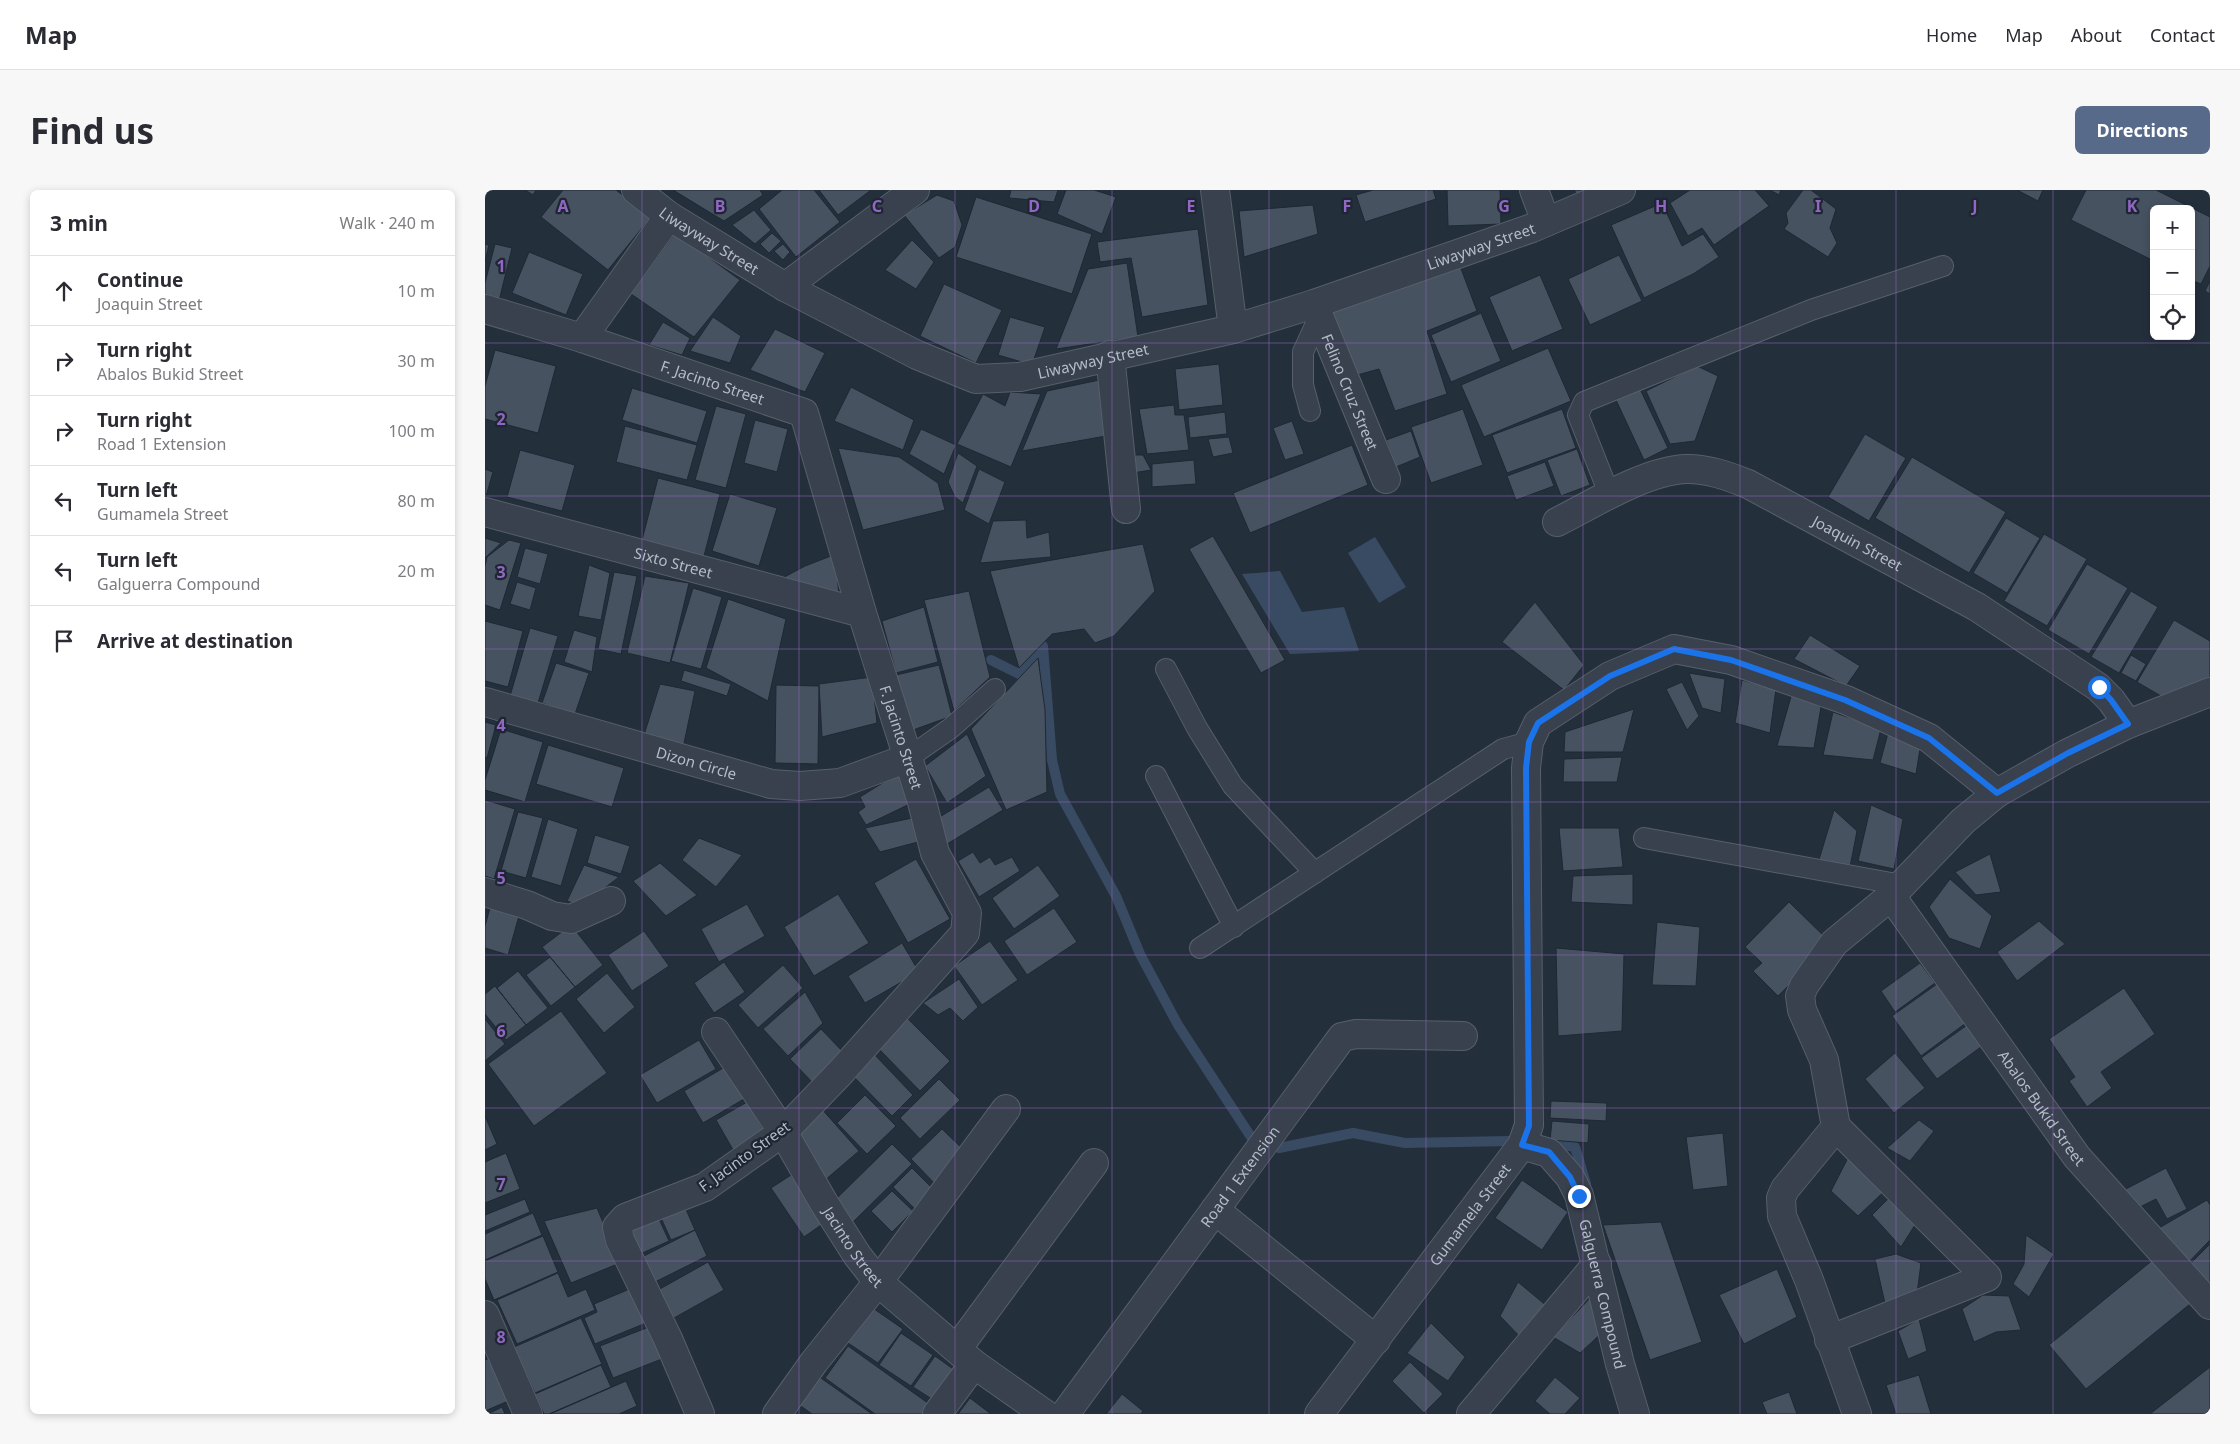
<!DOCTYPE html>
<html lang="en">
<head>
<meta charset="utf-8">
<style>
  body { margin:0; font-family:"Noto Sans",sans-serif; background:#f7f7f7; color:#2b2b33 }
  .controls { position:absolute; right:15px; top:15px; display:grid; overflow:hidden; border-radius:8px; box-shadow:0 2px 8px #0003 }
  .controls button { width:45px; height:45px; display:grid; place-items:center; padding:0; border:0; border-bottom:1px solid #e1e1e2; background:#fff; color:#2b2b33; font:25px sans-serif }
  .stop { position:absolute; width:15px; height:15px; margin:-11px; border:4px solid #1a73e8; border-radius:50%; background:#fff }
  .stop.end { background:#1a73e8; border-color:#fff; box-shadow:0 1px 5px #0008 }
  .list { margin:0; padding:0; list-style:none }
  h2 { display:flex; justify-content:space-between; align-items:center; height:65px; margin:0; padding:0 20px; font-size:21px }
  h2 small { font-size:16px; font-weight:400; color:#7c7c81 }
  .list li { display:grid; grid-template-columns:32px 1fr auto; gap:15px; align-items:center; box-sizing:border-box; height:70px; padding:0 20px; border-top:1px solid #e1e1e2 }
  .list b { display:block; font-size:19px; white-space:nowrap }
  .list p { margin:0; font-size:16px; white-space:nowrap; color:#7c7c81 }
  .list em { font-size:16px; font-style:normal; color:#7c7c81 }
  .icon { flex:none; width:28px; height:28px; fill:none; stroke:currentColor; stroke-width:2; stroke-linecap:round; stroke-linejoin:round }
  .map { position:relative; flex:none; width:1725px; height:1224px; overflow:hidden; border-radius:8px }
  header { display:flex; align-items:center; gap:30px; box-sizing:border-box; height:70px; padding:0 25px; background:#fff; border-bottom:1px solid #e1e1e2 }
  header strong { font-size:24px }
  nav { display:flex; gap:28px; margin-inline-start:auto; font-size:18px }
  .intro { display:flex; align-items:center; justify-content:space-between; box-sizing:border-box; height:120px; padding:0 30px }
  h1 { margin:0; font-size:35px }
  .button { padding:12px 22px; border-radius:8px; background:#576a8a; color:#fff; font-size:18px; font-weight:700 }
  main { display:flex; gap:30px; padding:0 30px }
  aside { flex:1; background:#fff; border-radius:8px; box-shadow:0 2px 8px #0003 }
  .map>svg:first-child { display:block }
</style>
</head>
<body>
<header>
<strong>Map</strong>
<nav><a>Home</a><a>Map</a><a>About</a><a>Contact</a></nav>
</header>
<div class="intro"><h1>Find us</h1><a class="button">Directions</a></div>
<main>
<aside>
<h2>3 min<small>Walk · 240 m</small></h2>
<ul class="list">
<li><svg class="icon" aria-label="ahead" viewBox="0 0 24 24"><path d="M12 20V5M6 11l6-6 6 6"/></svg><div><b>Continue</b><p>Joaquin Street</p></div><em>10 m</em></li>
<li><svg class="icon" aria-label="right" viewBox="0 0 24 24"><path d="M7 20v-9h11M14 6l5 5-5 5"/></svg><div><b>Turn right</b><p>Abalos Bukid Street</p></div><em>30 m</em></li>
<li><svg class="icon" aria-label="right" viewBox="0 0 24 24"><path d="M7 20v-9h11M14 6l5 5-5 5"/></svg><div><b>Turn right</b><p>Road 1 Extension</p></div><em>100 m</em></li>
<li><svg class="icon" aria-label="left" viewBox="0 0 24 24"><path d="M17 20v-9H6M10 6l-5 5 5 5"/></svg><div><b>Turn left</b><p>Gumamela Street</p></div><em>80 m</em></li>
<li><svg class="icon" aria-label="left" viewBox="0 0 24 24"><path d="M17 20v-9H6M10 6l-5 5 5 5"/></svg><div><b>Turn left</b><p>Galguerra Compound</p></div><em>20 m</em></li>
<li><svg class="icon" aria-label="arrive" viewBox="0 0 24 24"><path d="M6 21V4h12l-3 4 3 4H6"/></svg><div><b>Arrive at destination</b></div></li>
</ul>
</aside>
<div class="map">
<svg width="1725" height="1224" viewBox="0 0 1725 1224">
  <rect width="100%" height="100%" fill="#242f3c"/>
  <!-- water -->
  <path fill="#394b63" d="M890 347 921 397 894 413 863 363Z
    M795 381 817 422 859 417 874 461 805 464 757 384Z"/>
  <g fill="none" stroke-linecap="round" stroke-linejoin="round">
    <!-- stream -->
    <path stroke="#394b63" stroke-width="10" d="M506 470 534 484 558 456 567 570 575 604 631 706 655 764 693 835 768 950
      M1061 952 1090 957 1101 994
      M794 958 868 943 920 953 1025 951"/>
  </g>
  <!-- building -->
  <path fill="#465260" stroke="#1f2834" d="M40 0H51L48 5Z
    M78 0H131L166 27 123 80 56 27Z
    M188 0H275L278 5 239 31Z
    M297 0H329L355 32 311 67 274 19Z
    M334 0H386L353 25Z
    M526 0H573L569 12 524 8Z
    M581 0H609L631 7 617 44 572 24Z
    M888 0H948L951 9 880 32 871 5Z
    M962 0H1015L1016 34 963 36Z
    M1089 0H1111L1094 7Z
    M1205 0H1270L1284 16 1229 55 1217 38 1203 46 1185 13Z
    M1285 0H1296L1294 5Z
    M1318 0H1326L1351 19 1345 38 1352 53 1343 67 1299 39 1303 33 1301 23Z
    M1532 0H1558L1553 11Z
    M1601 0H1671L1725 27V76L1716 94 1706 90V19H1669V71L1586 30Z
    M452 5 469 11 477 35 470 57 454 68 419 25Z
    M491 7 607 44 587 104 471 67Z
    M1177 13 1197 56 1218 44 1234 67 1208 84 1159 108 1126 35Z
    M828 15 833 44 759 67 754 21Z
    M269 20 286 40 270 54 247 35Z
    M713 39 723 115 657 127 646 68 615 72 612 52Z
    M190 43 255 90 209 147 146 104Z
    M287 43 296 51 284 63 275 54Z
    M427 50 449 72 431 99 400 80Z
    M0 54 4 55 0 71Z
    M10 54 27 58 14 111 0 107V93Z
    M298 54 305 62 298 70 289 61Z
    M44 62 98 84 81 125 27 103Z
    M1134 65 1157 111 1105 135 1083 89Z
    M642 73 653 147 571 159 603 79Z
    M975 76 992 121 942 141 962 204 910 221 894 179 872 185 847 121Z
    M1055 85 1078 139 1027 161 1004 107Z
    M1725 91V104L1720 101Z
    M459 94 517 120 491 173 435 146Z
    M996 123 1016 171 966 192 946 145Z
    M228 127 256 146 245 173 205 161Z
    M525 127 560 137 547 175 513 165Z
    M178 132 205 148 197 165 164 155Z
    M290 139 340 163 320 202 265 180Z
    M1063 158 1086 211 999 247 976 195Z
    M10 160 71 176 53 243 0 229V196Z
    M734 174 738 215 694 220 690 179Z
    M1212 176 1233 186 1210 251 1185 254 1161 201Z
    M624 188 632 244 537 261 562 201Z
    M366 197 429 230 418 260 349 231Z
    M147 198 222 221 212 253 137 230Z
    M1155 199 1183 258 1159 270 1131 210Z
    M525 202 556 204 526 277 472 254 498 204 520 216Z
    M689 215 690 225H699L704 260 662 264 654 219Z
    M231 216 261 224 241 298 210 290Z
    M978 219 998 275 946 293 926 237Z
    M1077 219 1091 258 1022 283 1007 245Z
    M740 222 742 244 705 248 703 227Z
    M270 230 303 239 292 282 259 273Z
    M807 231 819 264 800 270 788 238Z
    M140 236 212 255 202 290 131 272Z
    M436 239 471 255 459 284 424 264Z
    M926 241 935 267 911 277 901 250Z
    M1380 244 1421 268 1384 331 1343 307Z
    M744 247 748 263 728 267 723 249Z
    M867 255 883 295 765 343 748 303Z
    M353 258 414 267 453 293 460 320 378 340Z
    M1092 259 1105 295 1076 306 1062 270Z
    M35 260 90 275 77 321 22 307Z
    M473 263 492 276 478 313 470 307 463 292Z
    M650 265H658L666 280 648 283Z
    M1427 267 1521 322 1484 383 1390 328Z
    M709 270 711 294 667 297V274Z
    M1060 272 1069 296 1031 310 1022 286Z
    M0 279 8 282 0 310Z
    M494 279 520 292 504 334 479 320Z
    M173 288 235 304 218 370 156 354Z
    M245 304 292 318 274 376 227 361Z
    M1521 328 1555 348 1522 403 1488 383Z
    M541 330 542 348 564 342 566 367 495 373 508 331Z
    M1559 344 1602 369 1562 436 1519 411Z
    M728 346 800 470 776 483 704 359Z
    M0 348 16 353 0 368Z
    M24 350 36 353 15 420 0 415V376L2 367Z
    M658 354 670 401 629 446 610 453 599 439 567 444 534 478 505 381Z
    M40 358 63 364 55 394 32 387Z
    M351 364 354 410 292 391 320 376Z
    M1602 374 1643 398 1604 464 1563 440Z
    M104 375 125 383 116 430 93 426Z
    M129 382 152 386 136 464 113 459Z
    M160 386 204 393 185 473 142 463Z
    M32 392 51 398 45 420 25 414Z
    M208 398 237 407 216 479 186 471Z
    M484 401 505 487 469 521 439 410Z
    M1646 401 1673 417 1634 483 1606 467Z
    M243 409 301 429 283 511 221 478Z
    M1050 412 1099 475 1079 500 1017 452Z
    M439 417 453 472 411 483 397 431Z
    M1689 430 1725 451V492L1681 509 1652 492Z
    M0 431 38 441 23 497 0 491Z
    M45 438 73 446 53 513 25 506Z
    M89 440 112 447 107 482 79 472Z
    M1325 445 1375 476 1361 496 1309 469Z
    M1646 465 1661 474 1651 491 1636 483Z
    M553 468 560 520 562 602 521 620 486 539Z
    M71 473 104 483 90 524 57 513Z
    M454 475 467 526 428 540 411 485Z
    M199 480 246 494 242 506 196 491Z
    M1204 483 1240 489 1236 523 1217 518Z
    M387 487 392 533 337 547 334 494Z
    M1257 490 1291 499 1285 543 1250 533Z
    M1197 492 1214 526 1202 540 1181 499Z
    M175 494 210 501 198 558 159 545Z
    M291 495 334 496 333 574 290 573Z
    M1307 503 1336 517 1329 558 1292 556Z
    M1149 519 1138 562H1079L1080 542Z
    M1348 522 1396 539 1388 570 1338 565Z
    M0 532 11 535 2 568 0 567Z
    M16 539 58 552 40 612 0 600V590Z
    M1403 543 1435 559 1431 584 1395 573Z
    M482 544 501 586 462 613 440 576Z
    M63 555 139 578 127 617 51 594Z
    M1137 567 1132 592H1078L1079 569Z
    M415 582 433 610 381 635 373 622 380 617 375 607Z
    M504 597 518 620 462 654 448 631Z
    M0 610 30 619 9 689 0 686Z
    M1386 615 1418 629 1409 679 1373 671Z
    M1349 620 1372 641 1365 677 1333 673Z
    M33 622 58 628 41 688 16 681Z
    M427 628 433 652 395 662 380 638Z
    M63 629 93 639 76 696 46 687Z
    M1074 638H1134L1138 677 1078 681Z
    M110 645 145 656 136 684 102 673Z
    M214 648 257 665 231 697 197 670Z
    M488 662 495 673 505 667 510 675 527 667 535 681 494 707 473 671Z
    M1505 664 1516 702 1491 705 1470 682Z
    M431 669 465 729 423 753 389 693Z
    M175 673 212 705 181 726 148 691Z
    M99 675 134 687 96 716 82 711Z
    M553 675 575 706 529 739 507 708Z
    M1148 684V715L1086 712 1088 686Z
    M1465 689 1507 726 1495 759 1464 748 1444 717Z
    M353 704 384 753 329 786 299 737Z
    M8 707 37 715 23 765 0 758V736Z
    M1304 712 1346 753 1293 806 1268 781 1277 773 1260 757Z
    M262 714 280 746 234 772 216 739Z
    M569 718 592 752 542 785 519 751Z
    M1554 731 1580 754 1532 791 1512 762Z
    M1172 732 1215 737 1211 796 1167 795Z
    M86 735 118 775 90 797 57 757Z
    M159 741 184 776 147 801 123 765Z
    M505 751 533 790 497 815 469 776Z
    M417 753 434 782 380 813 363 786Z
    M1071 758 1139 764 1137 841 1073 846Z
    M65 767 90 797 66 816 41 785Z
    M239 772 260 802 229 823 209 793Z
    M1435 773 1450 793 1410 822 1396 801Z
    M298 775 318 798 273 838 253 815Z
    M33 781 63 818 41 835 12 798Z
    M122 783 150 817 119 843 91 809Z
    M474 789 493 817 478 831 465 818 453 825 438 813Z
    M1452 794 1481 833 1436 866 1407 826Z
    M10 796 41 835 21 850 0 824V804Z
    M1639 798 1670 844 1616 882 1627 898 1602 917 1584 891 1590 887 1564 849Z
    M320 802 338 833 303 866 278 839Z
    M76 821 122 883 49 936 3 874Z
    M420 826 465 871 435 901 390 855Z
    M0 829 20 854 0 871Z
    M1485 833 1500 854 1452 889 1436 868Z
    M336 839 359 863 328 893 305 869Z
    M214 850 231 879 172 913 155 885Z
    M388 863 428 905 407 926 366 884Z
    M1410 863 1440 898 1409 923 1380 889Z
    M240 877 259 909 218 933 199 901Z
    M454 889 475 910 435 949 415 928Z
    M380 905 411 936 382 964 352 933Z
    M1066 911 1122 913 1121 931 1065 928Z
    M262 912 283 947 251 965 231 930Z
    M335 917 374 961 339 991 307 942Z
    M0 926 12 954 0 960Z
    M1434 930 1449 941 1425 971 1402 958Z
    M1067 931 1104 934 1103 953 1065 950Z
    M457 939 484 965 452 996 426 969Z
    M1238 943 1243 996 1208 1000 1201 947Z
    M407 954 427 974 368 1032 348 1012Z
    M1368 958 1406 995 1373 1026 1346 1001Z
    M21 963 35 999 0 1013V972Z
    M427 978 449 1000 430 1019 408 997Z
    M1681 978 1702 1019 1682 1029 1671 1009 1649 1020 1639 1000Z
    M306 985 339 1033 319 1047 286 998Z
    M1037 990 1083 1022 1057 1060 1010 1028Z
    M1412 1000 1435 1027 1416 1057 1387 1025Z
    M407 1001 428 1021 407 1042 386 1021Z
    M196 1008 210 1040 186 1050 172 1019Z
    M40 1009 45 1022 0 1041V1025Z
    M1722 1010 1725 1015V1050L1700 1076 1674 1038Z
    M112 1018 135 1073 86 1093 59 1031Z
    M170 1020 184 1051 155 1064 142 1033Z
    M48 1023 57 1045 0 1070V1044Z
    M1176 1032 1217 1152 1165 1170 1118 1035Z
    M210 1040 222 1066 170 1092 157 1067Z
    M1541 1045 1569 1064 1544 1107 1528 1094 1539 1074Z
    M58 1046 73 1082 9 1110 0 1089V1071Z
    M1725 1054V1099L1702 1077Z
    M1411 1064 1436 1073 1431 1112 1401 1118 1390 1069Z
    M1669 1069 1705 1114 1601 1199 1564 1155Z
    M223 1072 239 1100 189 1128 173 1100Z
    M1292 1079 1312 1127 1259 1154 1234 1105Z
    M73 1083 83 1107 101 1099 110 1120 32 1154 12 1110Z
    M1033 1092 1063 1117 1038 1150 1015 1126Z
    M147 1098 161 1133 110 1154 99 1128 112 1122 109 1114Z
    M1108 1105 1120 1140 1095 1163 1068 1147Z
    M1498 1105 1524 1106 1536 1140 1511 1142 1489 1152 1477 1119Z
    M382 1114 418 1139 393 1173 357 1149Z
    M96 1128 117 1174 50 1203 29 1157Z
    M1434 1129 1442 1161 1423 1169 1413 1141Z
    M946 1133 980 1167 963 1191 922 1163Z
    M169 1135 182 1167 128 1188 115 1156Z
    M416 1143 448 1165 426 1196 394 1175Z
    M363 1156 447 1216 442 1224H390L340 1188Z
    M9 1166 28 1209 0 1221V1170Z
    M450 1166 471 1181 450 1211 428 1197Z
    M925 1172 958 1204 939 1223 907 1191Z
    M116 1175 126 1197 64 1224H59L50 1204Z
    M1725 1177V1220L1720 1224H1665Z
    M1434 1185 1446 1224H1411L1401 1195Z
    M333 1186 387 1224H327L313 1214Z
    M1070 1187 1095 1208 1080 1224H1065L1050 1211Z
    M141 1191 152 1216 134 1224H65Z
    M1304 1202 1312 1224H1282L1277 1212Z
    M637 1204 658 1221 656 1224H621Z
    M485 1208 506 1224H473Z
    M17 1217 20 1224H3Z"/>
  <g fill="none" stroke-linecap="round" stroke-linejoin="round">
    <!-- service casing -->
    <g stroke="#565f6b" stroke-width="22">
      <path id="service" d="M825 221 818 195V162L834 127
        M1125 306 1093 225 1099 212 1326 120 1458 76
        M681 479 712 538 748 596 830 683
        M423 568 466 538 510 499
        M671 586 749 737
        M1159 648 1417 695
        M715 758 1018 559 1044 552"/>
    </g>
    <!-- minor casing -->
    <g stroke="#565f6b" stroke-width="30">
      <g id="minor">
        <path id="s1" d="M151 0 184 26 300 97 432 165 491 189 535 187 748 139 829 114 1047 38 1136 0"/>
        <path d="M730 0 748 139"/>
        <path d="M1049 0 1061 32"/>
        <path d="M300 97 430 0"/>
        <path id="s2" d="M829 114 901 289"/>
        <path id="s3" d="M0 119 97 148 319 223 377 423 437 612 450 663 482 723 480 743 355 883 298 942 220 997 140 1028 132 1037 135 1050 183 1149 215 1224"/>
        <path d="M97 148 184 26"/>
        <path d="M625 165 641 319"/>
        <path id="s4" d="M0 322 377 423"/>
        <path id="s5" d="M1072 332C1108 314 1160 281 1200 279 1221 278 1243 286 1263 294L1492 417 1613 497 1626 510 1643 534"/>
        <path id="s6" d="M0 512 286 594 315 596 355 593 423 568"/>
        <path d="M0 702 42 715 67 726 86 729 126 711"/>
        <path id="s7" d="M1406 706 1592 967 1725 1115"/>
        <path id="s8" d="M231 842 298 942 339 1013 372 1065 393 1092 489 1174 560 1224"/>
        <path id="s9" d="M1037 955 1064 963 1085 987 1094 1005 1135 1174 1150 1224"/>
        <path d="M730 1020 891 1150"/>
        <path d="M0 1125 43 1224"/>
        <path d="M1344 1150 1502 1087 1351 937"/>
        <path d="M472 1159 609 973"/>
        <path d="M292 1224 329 1172 393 1092 521 919"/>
        <path d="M452 1224 489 1174"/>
        <path id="s10" d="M580 1224 857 847 871 844 978 846"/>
        <path id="s11" d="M834 1224 1037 955 1044 935 1041 578 1044 552 1053 533 1125 486 1189 459 1246 470 1361 510 1444 548 1512 603"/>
        <path d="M986 1224 1112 1074"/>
        <path d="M1372 1224 1324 1090 1297 1026 1296 1008 1300 999 1351 937 1339 870 1317 820 1315 806 1319 796 1349 753 1406 706 1478 631 1512 603 1583 563 1643 534 1725 502"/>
      </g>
    </g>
    <!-- service -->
    <use href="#service" stroke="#38414d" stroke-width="20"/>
    <!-- minor -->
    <use href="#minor" stroke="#38414d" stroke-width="28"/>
  </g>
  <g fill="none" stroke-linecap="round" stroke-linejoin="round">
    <!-- route -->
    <path stroke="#1a73e8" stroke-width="6" d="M1094 1006 1085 987 1064 962 1037 955 1044 936 1041 578 1044 552 1053 533 1125 486 1189 459 1246 470 1360 510 1444 548 1512 603 1583 563 1643 534 1626 510 1614 497"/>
  </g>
  <!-- grid -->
  <path fill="none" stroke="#9266c3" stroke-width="1" stroke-opacity="0.55" d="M157 0V1224M314 0V1224M470 0V1224M627 0V1224M784 0V1224M941 0V1224M1098 0V1224M1255 0V1224M1411 0V1224M1568 0V1224M0 153H1725M0 306H1725M0 459H1725M0 612H1725M0 765H1725M0 918H1725M0 1071H1725"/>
  <g text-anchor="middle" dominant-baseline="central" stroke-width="4.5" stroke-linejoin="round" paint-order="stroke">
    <!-- street labels -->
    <g font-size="15" fill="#b4bcc8" stroke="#1d2632">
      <text stroke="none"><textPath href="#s1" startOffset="89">Liwayway Street</textPath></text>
      <text stroke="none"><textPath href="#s1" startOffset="914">Liwayway Street</textPath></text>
      <text stroke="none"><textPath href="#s1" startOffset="509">Liwayway Street</textPath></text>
      <text stroke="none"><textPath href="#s3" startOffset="239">F. Jacinto Street</textPath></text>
      <text stroke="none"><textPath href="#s2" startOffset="95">Felino Cruz Street</textPath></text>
      <text stroke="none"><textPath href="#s5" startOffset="329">Joaquin Street</textPath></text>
      <text stroke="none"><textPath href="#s4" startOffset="195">Sixto Street</textPath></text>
      <text stroke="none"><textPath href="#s3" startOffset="674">F. Jacinto Street</textPath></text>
      <text stroke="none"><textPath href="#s6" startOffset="220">Dizon Circle</textPath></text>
      <text stroke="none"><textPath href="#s7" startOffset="260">Abalos Bukid Street</textPath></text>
      <text transform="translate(259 966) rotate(-36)">F. Jacinto Street</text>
      <text stroke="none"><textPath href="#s10" startOffset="295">Road 1 Extension</textPath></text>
      <text stroke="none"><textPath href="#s11" startOffset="250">Gumamela Street</textPath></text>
      <text stroke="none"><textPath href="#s8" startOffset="255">Jacinto Street</textPath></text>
      <text stroke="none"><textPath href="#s9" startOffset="182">Galguerra Compound</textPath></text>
    </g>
  </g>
  <g font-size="16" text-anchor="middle" font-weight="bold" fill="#9266c3" stroke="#1d2632" stroke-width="4.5" stroke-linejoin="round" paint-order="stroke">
    <text x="78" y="22">A</text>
    <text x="235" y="22">B</text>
    <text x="392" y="22">C</text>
    <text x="549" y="22">D</text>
    <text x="706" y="22">E</text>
    <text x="862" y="22">F</text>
    <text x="1019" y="22">G</text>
    <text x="1176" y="22">H</text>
    <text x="1333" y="22">I</text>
    <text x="1490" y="22">J</text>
    <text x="1647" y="22">K</text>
    <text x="16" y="82">1</text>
    <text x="16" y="235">2</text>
    <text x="16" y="388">3</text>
    <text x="16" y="541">4</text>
    <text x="16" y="694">5</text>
    <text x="16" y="847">6</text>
    <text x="16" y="1000">7</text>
    <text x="16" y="1153">8</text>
  </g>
</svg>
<div class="controls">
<button>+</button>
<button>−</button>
<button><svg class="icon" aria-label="locate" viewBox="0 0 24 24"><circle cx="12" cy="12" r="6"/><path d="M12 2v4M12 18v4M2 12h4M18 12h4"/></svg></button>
</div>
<div class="stop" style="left:1614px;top:497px"></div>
<div class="stop end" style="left:1094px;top:1006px"></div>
</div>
</main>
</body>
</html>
